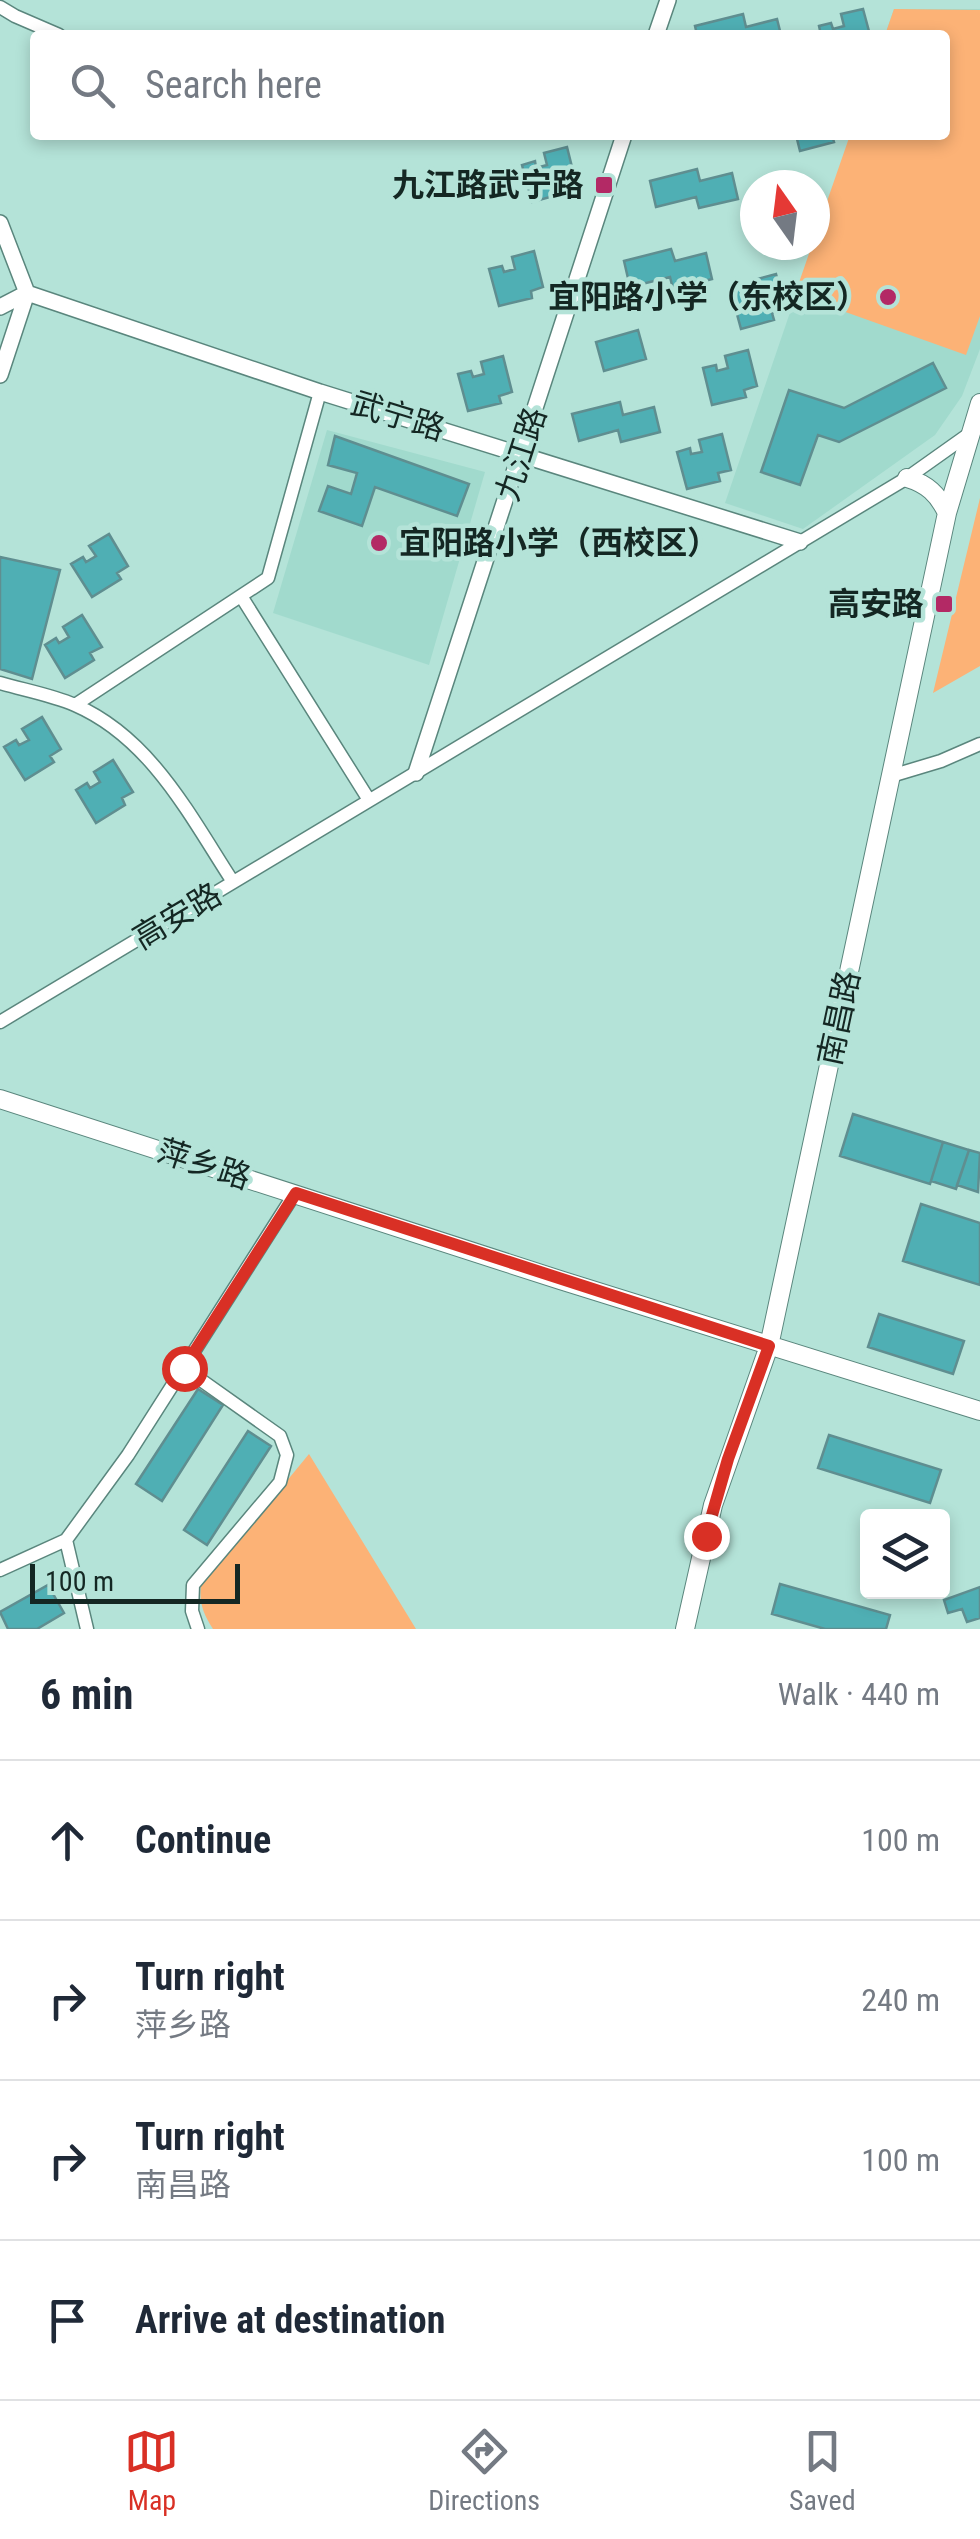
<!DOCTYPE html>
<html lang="en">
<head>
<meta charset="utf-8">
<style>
  body { margin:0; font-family:"Roboto Condensed","Noto Sans SC",sans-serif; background:#f2f2f3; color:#1f2937 }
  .controls { position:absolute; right:30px; bottom:30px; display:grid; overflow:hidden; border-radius:10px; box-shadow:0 5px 15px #0003 }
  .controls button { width:90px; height:90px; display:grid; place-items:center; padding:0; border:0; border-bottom:2px solid #e0e1e3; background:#fff; color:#1f2937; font:50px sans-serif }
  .compass { position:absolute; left:740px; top:170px; width:90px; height:90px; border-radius:50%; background:#fff; box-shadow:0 5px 15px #0003; rotate:346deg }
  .scale { position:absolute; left:30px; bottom:25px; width:210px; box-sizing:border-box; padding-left:10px; border:5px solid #142723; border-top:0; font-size:28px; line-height:35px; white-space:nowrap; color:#142723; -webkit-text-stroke:8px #b4e3d8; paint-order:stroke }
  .stop { position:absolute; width:30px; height:30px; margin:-22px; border:8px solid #d93025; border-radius:50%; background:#fff }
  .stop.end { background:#d93025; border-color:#fff; box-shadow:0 2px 10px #0008 }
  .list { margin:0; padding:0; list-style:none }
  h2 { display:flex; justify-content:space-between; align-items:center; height:130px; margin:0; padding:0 40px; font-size:42px }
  h2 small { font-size:32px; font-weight:400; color:#747a83 }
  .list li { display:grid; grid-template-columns:65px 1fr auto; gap:30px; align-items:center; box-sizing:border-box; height:160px; padding:0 40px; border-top:2px solid #e0e1e3 }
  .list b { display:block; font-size:38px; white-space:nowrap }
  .list p { margin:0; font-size:32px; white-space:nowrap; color:#747a83 }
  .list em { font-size:32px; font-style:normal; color:#747a83 }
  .icon { flex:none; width:55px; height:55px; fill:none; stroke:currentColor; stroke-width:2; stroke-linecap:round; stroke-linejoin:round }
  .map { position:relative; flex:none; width:980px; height:1629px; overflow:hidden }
  .search { position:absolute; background:#fff; box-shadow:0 5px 15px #0003; left:30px; right:30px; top:30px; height:110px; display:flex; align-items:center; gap:25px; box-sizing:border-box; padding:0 35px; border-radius:10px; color:#747a83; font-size:38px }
  .sheet { height:770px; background:#fff }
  nav { display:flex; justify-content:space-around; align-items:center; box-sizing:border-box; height:140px; border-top:2px solid #e0e1e3; background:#fff; font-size:28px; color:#747a83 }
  nav a { display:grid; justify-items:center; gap:5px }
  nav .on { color:#d93025 }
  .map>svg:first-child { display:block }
</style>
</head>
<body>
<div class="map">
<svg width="980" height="1629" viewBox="0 0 980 1629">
  <rect width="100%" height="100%" fill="#b4e3d8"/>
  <!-- built -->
  <path fill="#a1dacd" d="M894 9H980V349L962 396 935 435 803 529 725 503 813 245 945 135V35H885Z
    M327 430 485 472 429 665 273 613Z"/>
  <!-- green -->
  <path fill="#fcb276" d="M894 9 980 10V316L966 355 795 294 812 245H815V236L850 135H945V35H885Z
    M980 498V666L933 693Z
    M309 1454 416 1629H213C203 1613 199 1603 201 1585Z"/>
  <!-- building -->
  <path fill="#4fafb4" stroke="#5f8e90" stroke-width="2.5" d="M863 9 870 35H821L819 26 831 23 833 29 844 26 841 14Z
    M743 14 746 27 777 19 781 35H697L695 26Z
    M796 135H832L834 142 800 151Z
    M567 147 576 183 563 186 565 193 532 202 522 165 535 161 536 168 547 165 544 153Z
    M697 169 700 181 732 173 738 199 699 208 696 197 656 207 650 181Z
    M671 249 675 261 706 253 712 279 673 289 670 277 630 287 624 261Z
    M534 251 543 287 531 291 532 298 499 306 489 269 502 266 504 272 515 269 512 257Z
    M776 274 785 310 772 313 774 320 741 329 731 292 744 288 745 294 756 291 754 280Z
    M638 330 646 359 604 371 596 342Z
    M748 350 757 386 744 390 746 397 712 405 703 368 716 365 717 371 728 368 725 356Z
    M503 356 512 392 499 396 501 403 468 411 458 374 471 371 473 377 484 374 481 362Z
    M933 363 946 388 839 442 818 435 800 485 761 472 789 390 844 408Z
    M620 402 623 415 654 407 660 432 621 442 618 430 579 441 572 414Z
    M722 434 731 470 718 473 720 481 687 489 677 452 690 448 691 454 702 452 699 440Z
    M335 436 469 484 457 516 375 487 362 526 319 511 328 486 351 494 357 473 328 465Z
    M109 534 128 566 117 573 121 579 92 597 71 564 83 557 86 562 96 556 89 546Z
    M0 557 60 570 32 679 0 669Z
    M82 615 102 647 90 653 94 660 65 678 45 645 56 638 59 643 69 637 63 627Z
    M42 717 61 749 50 756 54 762 25 780 4 747 16 740 19 745 29 740 22 729Z
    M113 760 133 792 122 798 125 805 96 823 76 790 87 783 90 788 100 782 94 772Z
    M853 1114 943 1142 930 1184 840 1156Z
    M943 1142 969 1150 956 1189 931 1181Z
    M969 1150 980 1153 978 1192 957 1185Z
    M921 1204 980 1223V1285L903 1261Z
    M879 1314 964 1341 953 1374 868 1347Z
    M198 1389 223 1405 162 1501 136 1484Z
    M248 1431 271 1446 207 1545 184 1530Z
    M829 1435 941 1470 930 1503 818 1468Z
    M780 1584 890 1615 886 1629H825L772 1614Z
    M48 1585 64 1613 37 1629H8L0 1612Z
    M980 1587V1618L967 1622 962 1609 948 1613 944 1600Z"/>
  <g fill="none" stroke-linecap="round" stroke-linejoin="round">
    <!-- minor casing -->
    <g stroke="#5a867d" stroke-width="15">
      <path id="minor" d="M0 7 15 16 59 35
        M241 596 369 800
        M0 683C24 690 52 695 75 705 151 738 190 816 233 882
        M75 705 268 578 320 392
        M891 776 941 761 980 744
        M0 1022 907 478 969 434
        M184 1368 280 1436 287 1455 280 1482 193 1585 192 1611 198 1629
        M66 1540 87 1629
        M0 1570 66 1540 128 1455 295 1193"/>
    </g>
    <!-- tertiary casing -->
    <g stroke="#5a867d" stroke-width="18">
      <path id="tertiary" d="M656 35 668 0
        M0 223 27 293 0 375
        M0 307 27 293 320 392 800 542
        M416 773 624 135"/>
    </g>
    <!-- secondary casing -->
    <g stroke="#5a867d" stroke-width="20">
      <path id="secondary" d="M907 478C927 484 938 494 947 513
        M0 1099 560 1280 980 1411
        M685 1629 713 1505 769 1346 947 513 980 403"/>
    </g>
    <!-- minor -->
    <use href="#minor" stroke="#fff" stroke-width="12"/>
    <!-- tertiary -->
    <use href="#tertiary" stroke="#fff" stroke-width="15"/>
    <!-- secondary -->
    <use href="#secondary" stroke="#fff" stroke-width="18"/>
  </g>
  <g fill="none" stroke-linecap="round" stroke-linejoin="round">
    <!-- route -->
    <path stroke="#d93025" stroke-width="12" d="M184 1368 296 1193 769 1346 728 1459 706 1536"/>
  </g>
  <!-- markers -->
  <g fill="#b32965" stroke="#b4e3d8" stroke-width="4">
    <rect x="594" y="175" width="20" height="20" rx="5"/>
    <circle cx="888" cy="297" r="10"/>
    <circle cx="379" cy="543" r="10"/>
    <rect x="934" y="594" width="20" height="20" rx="5"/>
  </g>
  <g text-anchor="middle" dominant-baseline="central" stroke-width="9" stroke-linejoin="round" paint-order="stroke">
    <!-- poi labels -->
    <g font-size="32" font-weight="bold" fill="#142723" stroke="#b4e3d8" text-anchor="end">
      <text x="584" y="185">九江路武宁路</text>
      <text x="868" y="297">宜阳路小学（东校区）</text>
      <text x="399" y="543" text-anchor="start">宜阳路小学（西校区）</text>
      <text x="924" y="604">高安路</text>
    </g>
    <!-- street labels -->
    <g font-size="32" fill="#142723" stroke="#b4e3d8">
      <text transform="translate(398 416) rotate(17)">武宁路</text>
      <text transform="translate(521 454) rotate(-72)">九江路</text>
      <text transform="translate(177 916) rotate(-31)">高安路</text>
      <text transform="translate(839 1018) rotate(-78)">南昌路</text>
      <text transform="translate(204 1164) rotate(18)">萍乡路</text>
    </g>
  </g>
</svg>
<div class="controls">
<button><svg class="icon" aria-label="layers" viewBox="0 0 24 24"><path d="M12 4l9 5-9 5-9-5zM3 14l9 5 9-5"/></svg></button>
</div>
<svg class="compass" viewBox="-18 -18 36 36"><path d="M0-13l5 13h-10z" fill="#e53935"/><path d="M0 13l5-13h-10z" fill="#747a83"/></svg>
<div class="scale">100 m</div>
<div class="stop" style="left:184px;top:1368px"></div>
<div class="stop end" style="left:706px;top:1536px"></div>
<div class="search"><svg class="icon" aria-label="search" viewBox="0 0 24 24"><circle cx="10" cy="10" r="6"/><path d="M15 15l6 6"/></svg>Search here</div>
</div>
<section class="sheet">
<h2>6 min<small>Walk · 440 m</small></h2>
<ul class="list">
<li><svg class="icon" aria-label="ahead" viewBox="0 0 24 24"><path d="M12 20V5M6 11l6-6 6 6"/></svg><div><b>Continue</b></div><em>100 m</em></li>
<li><svg class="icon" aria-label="right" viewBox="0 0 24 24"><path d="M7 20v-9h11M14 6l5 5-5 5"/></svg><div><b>Turn right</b><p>萍乡路</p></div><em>240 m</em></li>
<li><svg class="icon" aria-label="right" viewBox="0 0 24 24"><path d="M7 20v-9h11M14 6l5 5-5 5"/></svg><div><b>Turn right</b><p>南昌路</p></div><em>100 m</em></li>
<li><svg class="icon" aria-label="arrive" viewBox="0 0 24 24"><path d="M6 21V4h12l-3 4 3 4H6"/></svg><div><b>Arrive at destination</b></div></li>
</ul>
</section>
<nav>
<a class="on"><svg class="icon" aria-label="map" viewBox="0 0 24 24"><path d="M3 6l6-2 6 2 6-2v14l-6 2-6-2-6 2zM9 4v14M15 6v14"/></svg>Map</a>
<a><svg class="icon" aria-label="directions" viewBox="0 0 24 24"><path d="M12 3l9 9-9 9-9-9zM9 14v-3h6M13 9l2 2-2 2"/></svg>Directions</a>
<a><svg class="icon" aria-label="saved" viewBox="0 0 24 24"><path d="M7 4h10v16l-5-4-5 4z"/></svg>Saved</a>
</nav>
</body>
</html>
